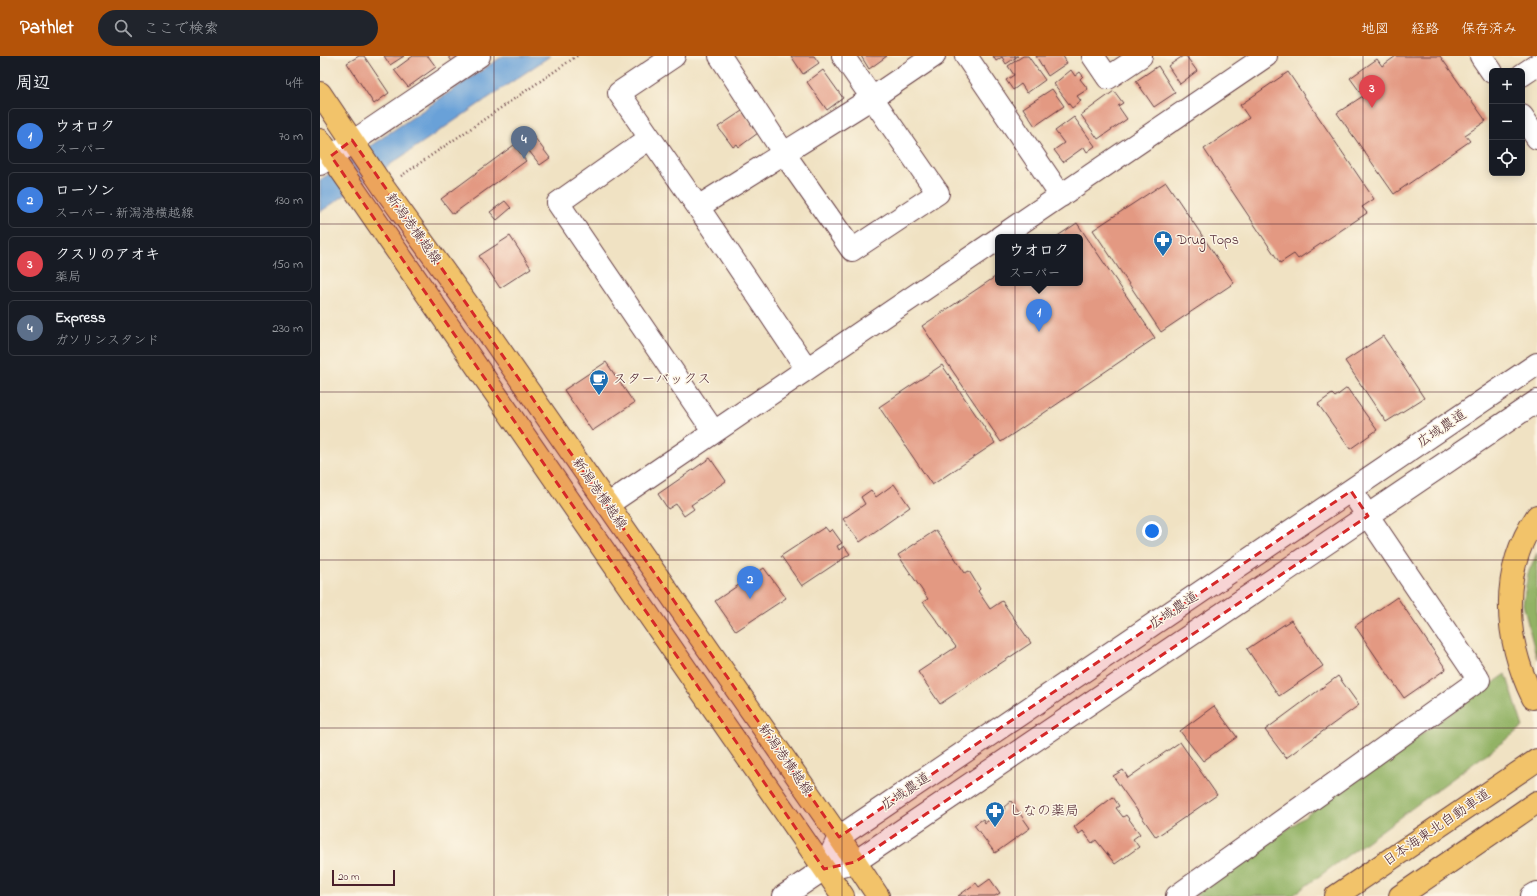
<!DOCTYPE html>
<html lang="ja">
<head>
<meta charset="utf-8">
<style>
  body { margin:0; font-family:"Indie Flower","Klee One",sans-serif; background:#20242c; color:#f1f3f6 }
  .controls { position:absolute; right:12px; top:12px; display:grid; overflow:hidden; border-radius:6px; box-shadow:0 2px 10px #0003 }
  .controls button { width:36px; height:36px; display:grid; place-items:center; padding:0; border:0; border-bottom:1px solid #363941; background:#171b24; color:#f1f3f6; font:20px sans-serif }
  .scale { position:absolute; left:12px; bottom:10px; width:63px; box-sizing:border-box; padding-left:4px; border:2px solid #4a1f2b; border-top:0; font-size:11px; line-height:14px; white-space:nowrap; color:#4a1f2b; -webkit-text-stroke:3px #fcf5e5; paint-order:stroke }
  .you { position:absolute; left:832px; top:475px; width:14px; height:14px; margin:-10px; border:3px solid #fff; border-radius:50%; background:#1a73e8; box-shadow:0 0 0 6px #1a73e833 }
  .badge { display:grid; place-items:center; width:26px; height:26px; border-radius:50%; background:#b45309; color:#fff; font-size:13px; font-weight:700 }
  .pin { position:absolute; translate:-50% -33px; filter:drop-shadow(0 1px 2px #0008) }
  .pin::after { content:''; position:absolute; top:21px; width:14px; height:12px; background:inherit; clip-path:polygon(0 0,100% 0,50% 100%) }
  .popup { position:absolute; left:675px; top:178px; width:88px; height:52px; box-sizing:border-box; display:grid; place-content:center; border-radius:6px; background:#171b24; filter:drop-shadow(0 1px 3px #0005); font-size:13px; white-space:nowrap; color:#9ea1a6 }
  .popup b { font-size:15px; color:#f1f3f6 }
  .popup::after { content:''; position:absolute; left:50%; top:100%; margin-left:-8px; border:8px solid transparent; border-top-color:#171b24 }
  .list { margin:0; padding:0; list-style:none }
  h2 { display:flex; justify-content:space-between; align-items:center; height:52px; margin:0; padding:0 16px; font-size:17px }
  h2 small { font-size:13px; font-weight:400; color:#9ea1a6 }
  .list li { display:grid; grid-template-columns:26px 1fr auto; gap:12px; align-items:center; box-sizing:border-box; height:56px; margin:0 8px 8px; padding:0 8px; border:1px solid #363941; border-radius:6px }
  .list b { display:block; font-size:15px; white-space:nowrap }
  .list p { margin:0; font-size:13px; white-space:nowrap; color:#9ea1a6 }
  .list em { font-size:13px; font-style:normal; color:#9ea1a6 }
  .icon { flex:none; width:22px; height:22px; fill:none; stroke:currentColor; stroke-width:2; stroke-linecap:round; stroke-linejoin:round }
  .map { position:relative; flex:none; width:1217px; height:840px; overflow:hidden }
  header { display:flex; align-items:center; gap:24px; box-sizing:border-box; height:56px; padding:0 20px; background:#b45309; color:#fff }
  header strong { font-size:19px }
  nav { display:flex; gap:22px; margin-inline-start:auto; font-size:14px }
  .search { width:280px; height:36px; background:#20242c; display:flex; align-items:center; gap:10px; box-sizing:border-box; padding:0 14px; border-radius:22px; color:#9ea1a6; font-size:15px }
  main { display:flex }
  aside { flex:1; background:#171b24 }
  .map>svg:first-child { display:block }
</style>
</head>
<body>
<header>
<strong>Pathlet</strong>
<div class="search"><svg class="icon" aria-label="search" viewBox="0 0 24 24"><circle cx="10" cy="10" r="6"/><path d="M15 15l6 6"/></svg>ここで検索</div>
<nav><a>地図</a><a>経路</a><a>保存済み</a></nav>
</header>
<main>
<aside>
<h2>周辺<small>4件</small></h2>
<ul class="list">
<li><span class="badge" style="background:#3f7fe0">1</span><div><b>ウオロク</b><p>スーパー</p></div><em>70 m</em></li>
<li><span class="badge" style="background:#3f7fe0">2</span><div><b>ローソン</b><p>スーパー · 新潟港横越線</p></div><em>130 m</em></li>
<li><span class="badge" style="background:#e0444e">3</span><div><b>クスリのアオキ</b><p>薬局</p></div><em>150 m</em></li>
<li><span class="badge" style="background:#5c6f8a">4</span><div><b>Express</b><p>ガソリンスタンド</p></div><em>230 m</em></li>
</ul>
</aside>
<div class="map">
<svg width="1217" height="840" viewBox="0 0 1217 840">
  <rect width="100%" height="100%" fill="#fcf5e5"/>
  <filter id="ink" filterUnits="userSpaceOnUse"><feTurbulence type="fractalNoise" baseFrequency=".025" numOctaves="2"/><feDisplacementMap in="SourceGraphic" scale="8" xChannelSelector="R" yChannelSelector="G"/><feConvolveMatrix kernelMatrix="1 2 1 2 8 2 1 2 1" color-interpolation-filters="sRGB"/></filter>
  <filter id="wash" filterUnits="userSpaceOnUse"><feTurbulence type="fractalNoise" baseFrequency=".012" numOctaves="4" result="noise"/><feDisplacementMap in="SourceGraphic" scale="16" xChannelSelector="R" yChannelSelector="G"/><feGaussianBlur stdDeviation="0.9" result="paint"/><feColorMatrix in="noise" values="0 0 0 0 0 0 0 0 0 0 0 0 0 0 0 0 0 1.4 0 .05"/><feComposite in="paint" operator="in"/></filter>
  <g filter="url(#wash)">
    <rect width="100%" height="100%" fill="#f0e2c3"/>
    <!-- forest -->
    <path fill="#92b265" stroke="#6e6848" d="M1217 497V603L1203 548 1208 517Z
      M1186 618 1203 671 972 840H873Z"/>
    <!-- water -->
    <path fill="#69a1d8" stroke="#5a6082" d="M183 0H230L0 156V124Z"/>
    <g id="blocks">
      <!-- building -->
      <path fill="#e39982" d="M39 0H44L69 37 54 48 27 7Z
        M64 0H84L70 9Z
        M93 0H108L116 11 88 31 74 14Z
        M128 0H139L132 5Z
        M471 0H494L499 7 483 18Z
        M541 0H567L549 13Z
        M673 0H698L686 8 682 1 676 5Z
        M703 0H708L725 24 707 37 701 28 693 34 686 24 694 19 688 10Z
        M716 0H743L747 7 728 20Z
        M863 0H866L877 15 860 28 848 10Z
        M1076 0H1120L1166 65 1145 79 1150 85 1074 138 1017 57 1043 40 1030 22 1057 3 1062 10Z
        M838 10 855 37 834 51 816 25Z
        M503 14 523 42 507 54 487 26Z
        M751 14 755 20 760 16 763 20 760 23 768 33 757 40 761 45 752 52 734 28Z
        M968 16 1054 143 1042 151 1047 157 978 203 974 198 960 207 884 93 929 62 920 49Z
        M732 33 744 50 715 70 703 52Z
        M794 35 803 47 798 50 807 63 778 83 761 59Z
        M422 55 438 77 419 91 417 88 413 91 398 71Z
        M754 61 775 90 767 96 764 91 743 106 734 94 744 87 735 75Z
        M212 78 230 102 220 109 202 86Z
        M194 89 206 105 133 158 121 143Z
        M846 126 914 227 841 276 773 174Z
        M185 145 191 152 177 164 170 156Z
        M757 167 835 282 681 386 602 270 678 219V227H760V181H736Z
        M190 180 211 212 180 232 159 200Z
        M1063 280 1104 342 1066 366 1025 305Z
        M286 306 314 347 272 375 244 334Z
        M622 309 675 387 612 429 559 351Z
        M1027 332 1057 374 1030 393 998 348 1012 338 1015 341Z
        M390 402 406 425 371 449 374 453 364 460 356 448 348 453 338 438Z
        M574 428 590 451 540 486 523 463 545 448 541 441 551 434 556 441Z
        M505 471 509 476 512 473 522 487 517 490 519 494 524 490 530 498 482 530 461 500Z
        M616 474 645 517 649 515 660 533 658 535 670 553 682 545 711 587 620 648 598 616 636 591 603 546 608 543 578 499Z
        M444 512 466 542 416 575 395 545Z
        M1077 541 1126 613 1084 642 1035 570Z
        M971 564 1003 610 959 640 927 593Z
        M1018 620 1039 649 966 702 945 674Z
        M894 650 917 681 883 705 860 675Z
        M860 686 897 739 836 781 793 720 803 714 808 722Z
        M793 741 799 750 796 752 803 761 806 759 820 778 813 783 819 791 795 808 776 784 772 787 763 775 759 778 754 771Z
        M691 745 710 772 675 797 654 769 663 763 665 767 685 753 684 751Z
        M670 823 680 837 675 840H638L656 827 659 831Z"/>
    </g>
  </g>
  <g filter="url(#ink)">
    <use href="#blocks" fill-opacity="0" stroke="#633c42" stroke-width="1"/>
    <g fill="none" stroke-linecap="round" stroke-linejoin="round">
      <!-- minor casing -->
      <g stroke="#633c42" stroke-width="24">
        <path id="minor" d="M354 0 299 37 378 151 487 313
          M400 0 463 96 532 194 618 137 523 0
          M646 0 741 140
          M773 0 788 22 821 0
          M1161 0 1172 16
          M1202 19 1217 9
          M330 82 238 147 394 376
          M0 108 159 0
          M378 151 552 42 614 0
          M680 181 946 0
          M287 449 678 183
          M857 840 1159 624 1031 435
          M1212 840 1217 837"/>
      </g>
      <!-- tertiary casing -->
      <g stroke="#633c42" stroke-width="24">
        <path id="tertiary" d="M1202 60 1217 82
          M504 813 519 781 1217 308
          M464 840 504 813 535 806 1217 345"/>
      </g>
      <!-- primary casing -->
      <g stroke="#633c42" stroke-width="24">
        <path id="primary" d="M0 37 64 132 162 268 519 781 558 840
          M0 84 523 840"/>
      </g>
      <!-- motorway casing -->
      <g stroke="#633c42" stroke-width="24">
        <path id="motorway" d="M1213 642C1184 583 1179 515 1217 460
          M1016 840 1217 704
          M1080 840 1217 746"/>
      </g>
      <!-- path -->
      <path stroke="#633c42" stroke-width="2.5" stroke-dasharray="1 3" stroke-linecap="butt" d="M81 120 257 0"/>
      <!-- minor -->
      <use href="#minor" stroke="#fff" stroke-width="22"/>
      <!-- tertiary -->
      <use href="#tertiary" stroke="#fff" stroke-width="22"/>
      <!-- primary -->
      <use href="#primary" stroke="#f2c36a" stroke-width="22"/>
      <!-- motorway -->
      <use href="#motorway" stroke="#f2c36a" stroke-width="22"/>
    </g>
  </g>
  <!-- marked area -->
  <path fill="#d62828" fill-opacity="0.2" stroke="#d62828" stroke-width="3" stroke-dasharray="8 5" stroke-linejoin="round" d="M32 84 519 781 1031 435 1048 460 535 806 504 813 11 100Z"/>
  <!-- grid -->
  <path fill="none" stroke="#4a1f2b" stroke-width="1" stroke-opacity="0.55" d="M174 0V840M348 0V840M522 0V840M695 0V840M869 0V840M1043 0V840M0 168H1217M0 336H1217M0 504H1217M0 672H1217"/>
  <!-- icons -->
  <defs>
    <g id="pharmacy-pin" transform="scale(1)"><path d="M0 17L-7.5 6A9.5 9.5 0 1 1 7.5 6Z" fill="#1f6fb2" stroke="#fcf5e5"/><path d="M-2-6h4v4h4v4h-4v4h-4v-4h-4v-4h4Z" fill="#fff"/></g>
    <g id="cafe-pin" transform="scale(1)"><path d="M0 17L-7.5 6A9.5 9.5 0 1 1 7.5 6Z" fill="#1f6fb2" stroke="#fcf5e5"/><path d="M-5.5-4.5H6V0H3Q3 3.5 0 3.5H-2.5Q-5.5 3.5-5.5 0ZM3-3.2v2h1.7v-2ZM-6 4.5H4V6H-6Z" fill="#fff"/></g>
  </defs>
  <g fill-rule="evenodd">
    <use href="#pharmacy-pin" x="843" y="184"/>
    <use href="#cafe-pin" x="279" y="323"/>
    <use href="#pharmacy-pin" x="675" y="755"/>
  </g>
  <g text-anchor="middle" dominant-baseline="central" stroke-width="3" stroke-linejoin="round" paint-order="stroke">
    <!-- street labels -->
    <g font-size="14" fill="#4a1f2b" stroke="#fcf5e5">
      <text transform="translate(93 173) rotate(54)">新潟港横越線</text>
      <text transform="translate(1122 373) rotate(-34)">広域農道</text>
      <text transform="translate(279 438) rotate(55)">新潟港横越線</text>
      <text transform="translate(854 555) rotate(-34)">広域農道</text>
      <text transform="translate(465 704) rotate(55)">新潟港横越線</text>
      <text transform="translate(586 736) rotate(-34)">広域農道</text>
      <text transform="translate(1117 772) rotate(-34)">日本海東北自動車道</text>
    </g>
    <!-- poi labels -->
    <g font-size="14" fill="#4a1f2b" stroke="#fcf5e5" text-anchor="start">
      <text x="857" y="184">Drug Tops</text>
      <text x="293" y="323">スターバックス</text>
      <text x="689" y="755">しなの薬局</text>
    </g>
  </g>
</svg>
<div class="controls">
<button>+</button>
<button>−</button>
<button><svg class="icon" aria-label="locate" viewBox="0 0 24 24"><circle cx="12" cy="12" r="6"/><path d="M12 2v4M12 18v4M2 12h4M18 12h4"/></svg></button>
</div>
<div class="scale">20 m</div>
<div class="you"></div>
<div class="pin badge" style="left:719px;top:276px;background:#3f7fe0">1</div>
<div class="popup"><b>ウオロク</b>スーパー</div>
<div class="pin badge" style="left:430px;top:543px;background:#3f7fe0">2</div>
<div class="pin badge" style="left:1052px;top:52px;background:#e0444e">3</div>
<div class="pin badge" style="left:204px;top:103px;background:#5c6f8a">4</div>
</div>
</main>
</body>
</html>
